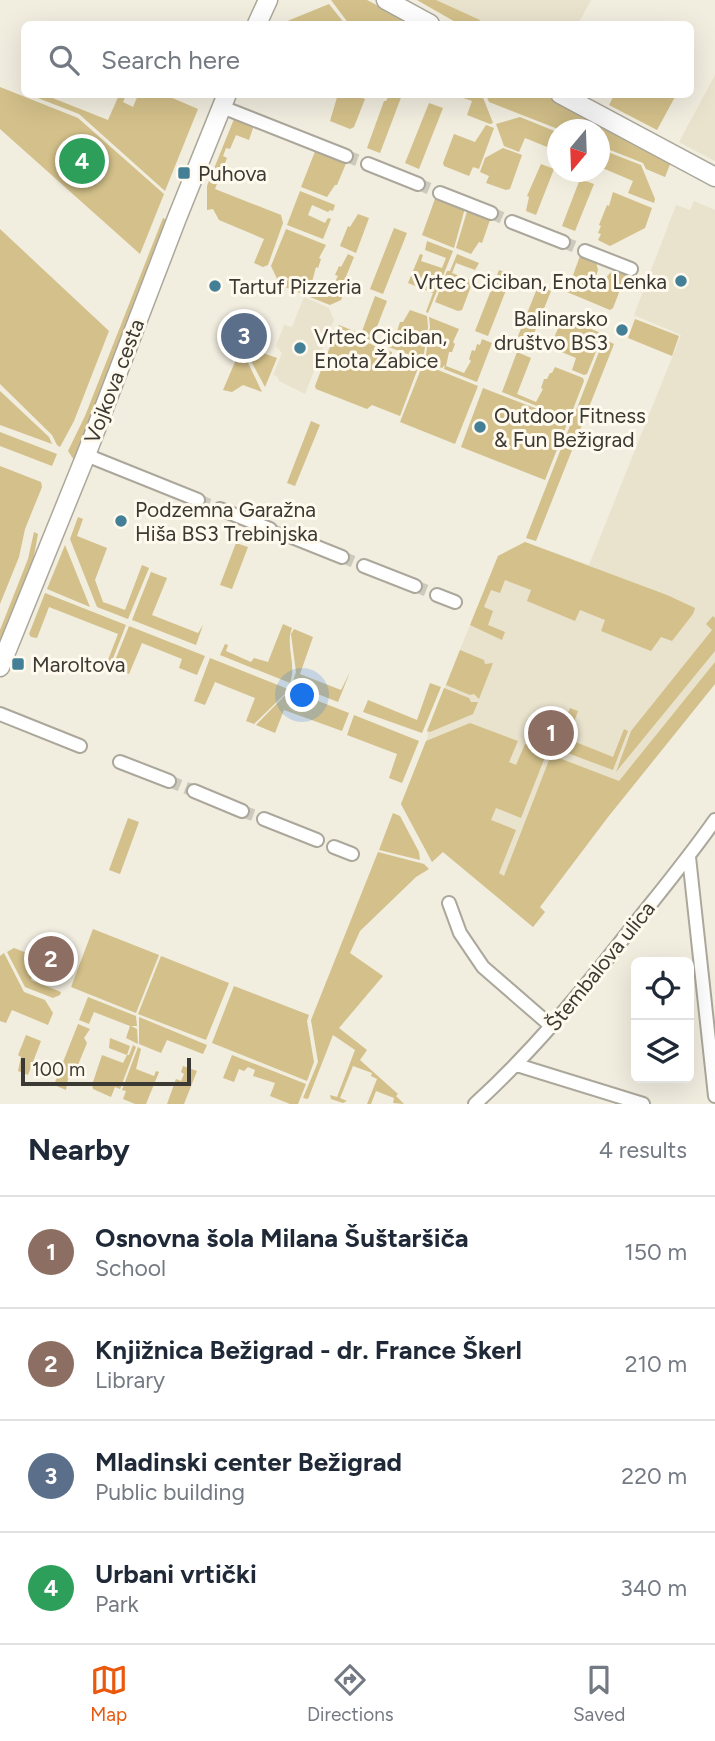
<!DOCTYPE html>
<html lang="en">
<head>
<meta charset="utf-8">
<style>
  body { margin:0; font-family:Figtree,sans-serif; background:#f6f6f7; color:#1f2937 }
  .controls { position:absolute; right:21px; bottom:21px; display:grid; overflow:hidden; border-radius:10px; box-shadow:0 7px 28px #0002 }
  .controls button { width:63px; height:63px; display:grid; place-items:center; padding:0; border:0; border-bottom:2px solid #e0e1e3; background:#fff; color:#1f2937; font:35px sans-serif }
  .compass { position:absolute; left:547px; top:119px; width:63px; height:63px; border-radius:50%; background:#fff; box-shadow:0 7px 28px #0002; rotate:199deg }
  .scale { position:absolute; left:21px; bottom:18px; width:170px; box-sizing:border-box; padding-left:7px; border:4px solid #3a3933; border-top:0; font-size:19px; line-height:24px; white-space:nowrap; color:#3a3933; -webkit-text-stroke:5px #fffaed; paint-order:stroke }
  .you { position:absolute; left:303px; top:696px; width:24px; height:24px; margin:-18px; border:5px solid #fff; border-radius:50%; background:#1a73e8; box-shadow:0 0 0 10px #1a73e833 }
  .badge { display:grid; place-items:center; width:46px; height:46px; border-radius:50%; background:#ea580c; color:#fff; font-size:23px; font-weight:700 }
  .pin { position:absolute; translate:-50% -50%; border:4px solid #fff; box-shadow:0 2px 7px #0006 }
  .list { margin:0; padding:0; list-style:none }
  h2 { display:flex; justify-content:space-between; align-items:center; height:91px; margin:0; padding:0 28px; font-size:30px }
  h2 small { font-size:23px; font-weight:400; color:#747a83 }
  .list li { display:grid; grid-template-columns:46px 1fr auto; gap:21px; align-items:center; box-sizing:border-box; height:112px; padding:0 28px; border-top:2px solid #e0e1e3 }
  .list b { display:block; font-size:26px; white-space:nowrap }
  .list p { margin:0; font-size:23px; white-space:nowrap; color:#747a83 }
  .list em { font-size:23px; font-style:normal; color:#747a83 }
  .icon { flex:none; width:38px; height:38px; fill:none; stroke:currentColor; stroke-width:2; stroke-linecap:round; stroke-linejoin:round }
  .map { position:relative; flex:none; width:715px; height:1104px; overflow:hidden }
  .search { position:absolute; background:#fff; box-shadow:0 7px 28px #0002; left:21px; right:21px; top:21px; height:77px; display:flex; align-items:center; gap:18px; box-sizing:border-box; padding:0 24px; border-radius:10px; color:#747a83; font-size:26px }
  .sheet { height:539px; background:#fff }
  nav { display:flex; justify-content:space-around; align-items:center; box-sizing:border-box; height:98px; border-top:2px solid #e0e1e3; background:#fff; font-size:19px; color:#747a83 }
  nav a { display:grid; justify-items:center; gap:4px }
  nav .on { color:#ea580c }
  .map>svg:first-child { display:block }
</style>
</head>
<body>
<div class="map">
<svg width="715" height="1104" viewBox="0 0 715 1104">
  <rect width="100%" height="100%" fill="#f1eddf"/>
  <!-- built -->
  <path fill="#e9e2cd" d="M417 0H591L578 24H459Z
    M715 75V161L679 142Z
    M694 201 715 210V684L608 817 540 907 545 912 533 927 443 852 432 862 401 804 428 736 427 731 498 556 525 542 589 565 681 335 634 315 676 205 690 210Z
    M304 297 329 308 334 320 305 394 279 381 277 376 273 375 282 353 276 346 284 325 292 327Z"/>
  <!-- green -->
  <path fill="#d3c08a" d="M331 0H367L413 24H349Z
    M417 0H436L480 20 477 24H459Z
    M329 4 345 24H297L290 22 280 24Z
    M0 87 78 118 164 194 140 254 0 129Z
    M163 94 198 109 165 191 79 114 30 95H45L108 120 119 95H126L123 102 133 107 138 95Z
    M338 94 354 95 365 99 354 127 350 129 330 121Z
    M389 95H402L380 153 367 148 384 101H386Z
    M454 95H482L493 123 490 124 467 115 472 101Z
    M486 95H544L671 162 665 177 646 169 643 163 600 146V130L558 129 489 102Z
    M614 95V94L676 95 657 130 609 105Z
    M429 103 443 108 419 169 405 163Z
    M520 117 557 132V151L525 138 519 152 504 146 496 124Z
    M234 119 254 125 249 140 236 135 230 149 226 148 223 156 227 158 215 189 281 215 283 223 268 265 263 267 254 263 264 239 219 220 213 209 207 210V186Z
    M486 125 494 128 479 169 473 167 469 176 444 166 443 163 454 134 475 142Z
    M503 148 522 155 510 189 506 190 486 183 489 176 480 172 485 158Z
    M316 149 347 161 337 185H335L327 197 301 187Z
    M600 149 641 165 655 199 654 203 628 193 633 181 600 167Z
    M541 164 554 169 536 215 526 211 529 197 527 196Z
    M580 179 594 184 575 231 562 226Z
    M300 191 335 205 333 211 330 210 328 212 312 205 308 215 325 223 328 218 331 219 323 239 287 225Z
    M613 192 652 208 645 228 610 246 598 240 601 234 598 233 601 226 599 225 607 205 609 206Z
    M436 196 465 208 454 248 422 235Z
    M468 208 491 217 482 243 479 242 471 254 456 248Z
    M358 214 369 218 356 253 340 246 348 226 350 227Z
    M163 218 169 221 74 460 68 451 85 416Z
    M394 228 407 233 383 294 370 289Z
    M0 229 109 331 74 421 60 447 57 445 52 435 0 384Z
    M286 229 326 245 319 258 321 259 318 268 316 267 312 282 331 289 338 276 335 275 339 266 341 267 348 254 354 257 343 284 347 286 341 300 330 305 280 285 271 266Z
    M427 241 453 251 428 313 426 312 433 293 408 283 420 254 423 255 421 261 442 268 446 258 425 250Z
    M581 253 596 262 598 270 593 286 600 289C607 276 610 266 627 272L613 308 610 310 567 292Z
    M457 254 479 263 475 270 456 263 452 273 473 281 462 310 458 311 435 302 447 271H450Z
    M499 270 512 275 488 336 475 331Z
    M538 286 551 291 527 351 514 346Z
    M375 296 387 301 373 337 392 345 399 332 397 331 400 322H403L410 310 427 316 428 327 423 360 338 328 339 325 361 334Z
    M429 317 459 329 453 342 455 344 452 352H449L446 366 464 373 471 361 469 359 472 350 475 351 477 344 480 345 482 339 492 343 477 382 444 369 445 365 442 368 425 361 430 327Z
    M635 319 679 336 672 356 628 338Z
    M570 320 603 334 587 374 584 375 572 370 576 358 552 348 551 345 559 326 566 328Z
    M336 331 392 352 391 357 418 368 400 416 372 405 367 409 316 389 315 386Z
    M604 339 614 344 536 541 526 538Z
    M244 346 277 358 265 387 244 348Z
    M241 348 262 392 243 385 232 392 223 390Z
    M517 352 531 358 517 394 536 402 543 389 541 388 544 379H547L550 373H552L555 367 583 378 584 381 570 417 567 418 502 392Z
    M423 364 478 386 455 444 400 422Z
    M483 388 566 420 567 424 545 480 461 447Z
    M0 391 49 437 52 444 0 425Z
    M311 421 320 425 295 486 287 483Z
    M0 432 57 454 52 466 0 446Z
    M0 466 41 482 42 487 25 529 19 557 0 604Z
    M78 517 83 519 77 536 107 548 95 580 103 602 125 610 142 565 149 568 128 619 97 607 70 539Z
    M34 532 38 534 33 561 0 643V630L28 559Z
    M525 542 667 595 695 608 693 614 672 641 661 637 651 651 601 631 605 620 580 610 575 621 527 601 531 590 505 580 500 593 491 590 484 607 493 611 488 625 505 632 502 640 470 625 498 556Z
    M236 543 248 547 232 589 220 585Z
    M65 545 90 607 47 589Z
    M151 572 167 578 152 615 198 633 203 625 196 645 132 620Z
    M45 593 126 625 110 666 106 665 118 634 49 607 37 638 31 637 29 634Z
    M713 616 715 618V651L616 772 631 731 712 630 706 624Z
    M283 624 292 628C285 646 297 665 290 683L220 655 225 644 228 645 226 651 251 662 254 658 268 662Z
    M129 626 205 656 197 675 179 668 182 659 142 643 129 674 112 668Z
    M294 629 313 637 300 674 341 690 350 672 338 702 292 684 296 672 291 634Z
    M460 650 484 660 485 664 493 663 479 699 474 694 470 695 446 685Z
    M210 658 288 689V691L254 724 246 721 255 698 215 682 205 705 194 701Z
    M715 662V684L608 817 540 907 545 912 533 927 443 852 432 862 401 804 426 741 470 723 518 741 509 762 516 765 525 744 547 752 521 818 496 808 491 820 516 830 499 873 504 876 551 755 619 781Z
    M430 683 441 687 422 733 363 712 368 700 417 720Z
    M444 688 469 698 471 702H478L473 714 430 732 427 731Z
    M290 690 349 713 342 731 284 710 275 733 256 725Z
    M570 708 578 711 568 739 613 757 624 729 628 731 613 770 554 748Z
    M354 715 419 741 402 783 389 778 397 754 347 735Z
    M393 813 400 816 419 852 420 860 379 850Z
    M128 818 139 822 120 874 109 870Z
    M378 852 424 864 429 869 416 877 360 931 350 953 383 976 339 1028 367 1050 360 1060 398 1094 396 1096 404 1104 393 1103 394 1098 376 1091 371 1104H367L377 1079 371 1076 372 1073 353 1066 340 1098 347 1101 343 1103 331 1099 330 1095 337 1097 355 1050 333 1035 308 1099 303 1098 318 1062 311 1020Z
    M93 929 159 955 136 1013 71 987Z
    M14 948 40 958 31 980 61 992 60 995 53 998 25 987 7 952Z
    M4 953 24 992 45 1000 53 1013 48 1025 12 1010 6 1023 0 1021V956Z
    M161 956 229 983 206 1040 138 1014Z
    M234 986 309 1015 307 1021 314 1062 307 1081 212 1043Z
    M88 997 136 1016 137 1026H131L137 1029 138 1044 126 1038 130 1026 94 1012 96 1007 89 1024 79 1020Z
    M139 1017 207 1045 203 1054 167 1040 161 1053 139 1044Z
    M78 1024 90 1029 84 1038 87 1043 73 1077 68 1079 66 1090 54 1085Z
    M26 1035 41 1041 28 1075 18 1071 21 1057 18 1055Z
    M110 1038 130 1046 127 1055H129L133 1045 136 1047 120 1089 115 1087 111 1097 93 1089 92 1085 102 1055 123 1063 127 1055 109 1048Z
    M138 1047 141 1049 136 1069 154 1076 156 1071 159 1072 146 1104H135L123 1099 126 1091 122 1090Z
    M232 1055 306 1084 298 1104H290L270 1096 275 1083 253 1076 255 1070 248 1067 244 1071 239 1069 234 1082 223 1078Z
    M183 1066 197 1071 184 1104H167L176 1079 181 1081 184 1074 181 1072Z"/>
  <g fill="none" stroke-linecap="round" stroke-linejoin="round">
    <!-- street-tunnel -->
    <path stroke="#ccc9bd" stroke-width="12" stroke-dasharray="12 6" stroke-linecap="butt" d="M346 156 368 164
      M418 184 440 193
      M491 213 512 222
      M563 242 585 251
      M198 500 220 509
      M270 529 292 537
      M342 557 364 566
      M415 586 437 595
      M169 781 194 791
      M242 811 264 819"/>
    <!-- street casing -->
    <g stroke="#aba79a" stroke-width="16">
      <path id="street" d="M222 107 346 156
        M368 164 418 184
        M440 193 491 213
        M512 222 563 242
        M585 251 631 269
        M86 455 198 500
        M220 509 270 529
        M292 537 342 557
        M364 566 415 586
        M437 595 455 602
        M0 714 80 746
        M120 762 169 781
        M194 791 242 811
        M264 819 317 840
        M334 847 352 854
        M689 857 715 1096
        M449 903 460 933 483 967 551 1026
        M517 1065 643 1104
        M475 1104C531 1053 579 995 626 935 656 897 687 860 715 820"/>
    </g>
    <!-- secondary casing -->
    <g stroke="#aba79a" stroke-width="21">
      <path id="secondary" d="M386 0 430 24
        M257 24 268 0
        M560 94 715 177
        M0 667 86 455 177 218 227 94"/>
    </g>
    <!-- street -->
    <use href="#street" stroke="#fff" stroke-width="12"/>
    <!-- secondary -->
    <use href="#secondary" stroke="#fff" stroke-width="18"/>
  </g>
  <!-- markers -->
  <g fill="#438097" stroke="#fffaed" stroke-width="2.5">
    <rect x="177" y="166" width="14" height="14" rx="3.5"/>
    <circle cx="681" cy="281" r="7"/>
    <circle cx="215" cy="286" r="7"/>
    <circle cx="622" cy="330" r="7"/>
    <circle cx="300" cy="348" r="7"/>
    <circle cx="480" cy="427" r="7"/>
    <circle cx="121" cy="521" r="7"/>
    <rect x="11" y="657" width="14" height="14" rx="3.5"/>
  </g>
  <g text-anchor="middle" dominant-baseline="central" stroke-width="6" stroke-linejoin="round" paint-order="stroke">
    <!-- poi labels -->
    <g font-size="21" fill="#3a3933" stroke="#fffaed" text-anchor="start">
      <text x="198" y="173">Puhova</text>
      <text x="667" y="281" text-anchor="end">Vrtec Ciciban, Enota Lenka</text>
      <text x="229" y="286">Tartuf Pizzeria</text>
      <text x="608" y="318" text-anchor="end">Balinarsko<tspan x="608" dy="24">društvo BS3</tspan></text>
      <text x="314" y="336">Vrtec Ciciban,<tspan x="314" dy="24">Enota Žabice</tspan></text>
      <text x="494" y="415">Outdoor Fitness<tspan x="494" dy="24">&amp; Fun Bežigrad</tspan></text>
      <text x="135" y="509">Podzemna Garažna<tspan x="135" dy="24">Hiša BS3 Trebinjska</tspan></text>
      <text x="32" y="664">Maroltova</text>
    </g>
    <!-- street labels -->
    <g font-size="21" fill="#3a3933" stroke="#fffaed">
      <text transform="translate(114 381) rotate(-69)">Vojkova cesta</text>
      <text transform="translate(600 966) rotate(-51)">Štembalova ulica</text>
    </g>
  </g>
</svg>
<div class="controls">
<button><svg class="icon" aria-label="locate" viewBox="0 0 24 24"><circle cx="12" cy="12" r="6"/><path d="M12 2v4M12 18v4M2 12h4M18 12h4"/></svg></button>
<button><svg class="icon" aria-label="layers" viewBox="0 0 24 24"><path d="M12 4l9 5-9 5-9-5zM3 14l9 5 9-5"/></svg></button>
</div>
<svg class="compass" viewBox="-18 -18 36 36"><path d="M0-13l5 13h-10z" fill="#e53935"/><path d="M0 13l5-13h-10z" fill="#747a83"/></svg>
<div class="scale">100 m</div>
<div class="you"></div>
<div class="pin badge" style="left:551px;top:733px;background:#8d6e63">1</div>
<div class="pin badge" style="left:51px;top:959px;background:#8d6e63">2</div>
<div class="pin badge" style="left:244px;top:336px;background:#5c6f8a">3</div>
<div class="pin badge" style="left:82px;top:161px;background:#2e9e5b">4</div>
<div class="search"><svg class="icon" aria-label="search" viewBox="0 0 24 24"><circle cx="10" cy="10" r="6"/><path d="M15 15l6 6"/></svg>Search here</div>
</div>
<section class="sheet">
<h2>Nearby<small>4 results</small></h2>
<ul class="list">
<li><span class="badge" style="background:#8d6e63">1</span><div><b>Osnovna šola Milana Šuštaršiča</b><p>School</p></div><em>150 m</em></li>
<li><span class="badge" style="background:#8d6e63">2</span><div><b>Knjižnica Bežigrad - dr. France Škerl</b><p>Library</p></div><em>210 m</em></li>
<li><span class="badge" style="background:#5c6f8a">3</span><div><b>Mladinski center Bežigrad</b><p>Public building</p></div><em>220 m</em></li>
<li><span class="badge" style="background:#2e9e5b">4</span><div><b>Urbani vrtički</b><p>Park</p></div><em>340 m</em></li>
</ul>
</section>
<nav>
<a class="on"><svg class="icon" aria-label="map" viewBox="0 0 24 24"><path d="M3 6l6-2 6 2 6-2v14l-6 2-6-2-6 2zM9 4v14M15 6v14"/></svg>Map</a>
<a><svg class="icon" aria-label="directions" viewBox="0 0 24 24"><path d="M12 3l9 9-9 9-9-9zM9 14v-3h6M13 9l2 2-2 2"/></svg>Directions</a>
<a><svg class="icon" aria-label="saved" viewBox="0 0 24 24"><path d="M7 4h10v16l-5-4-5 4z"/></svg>Saved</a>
</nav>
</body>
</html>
